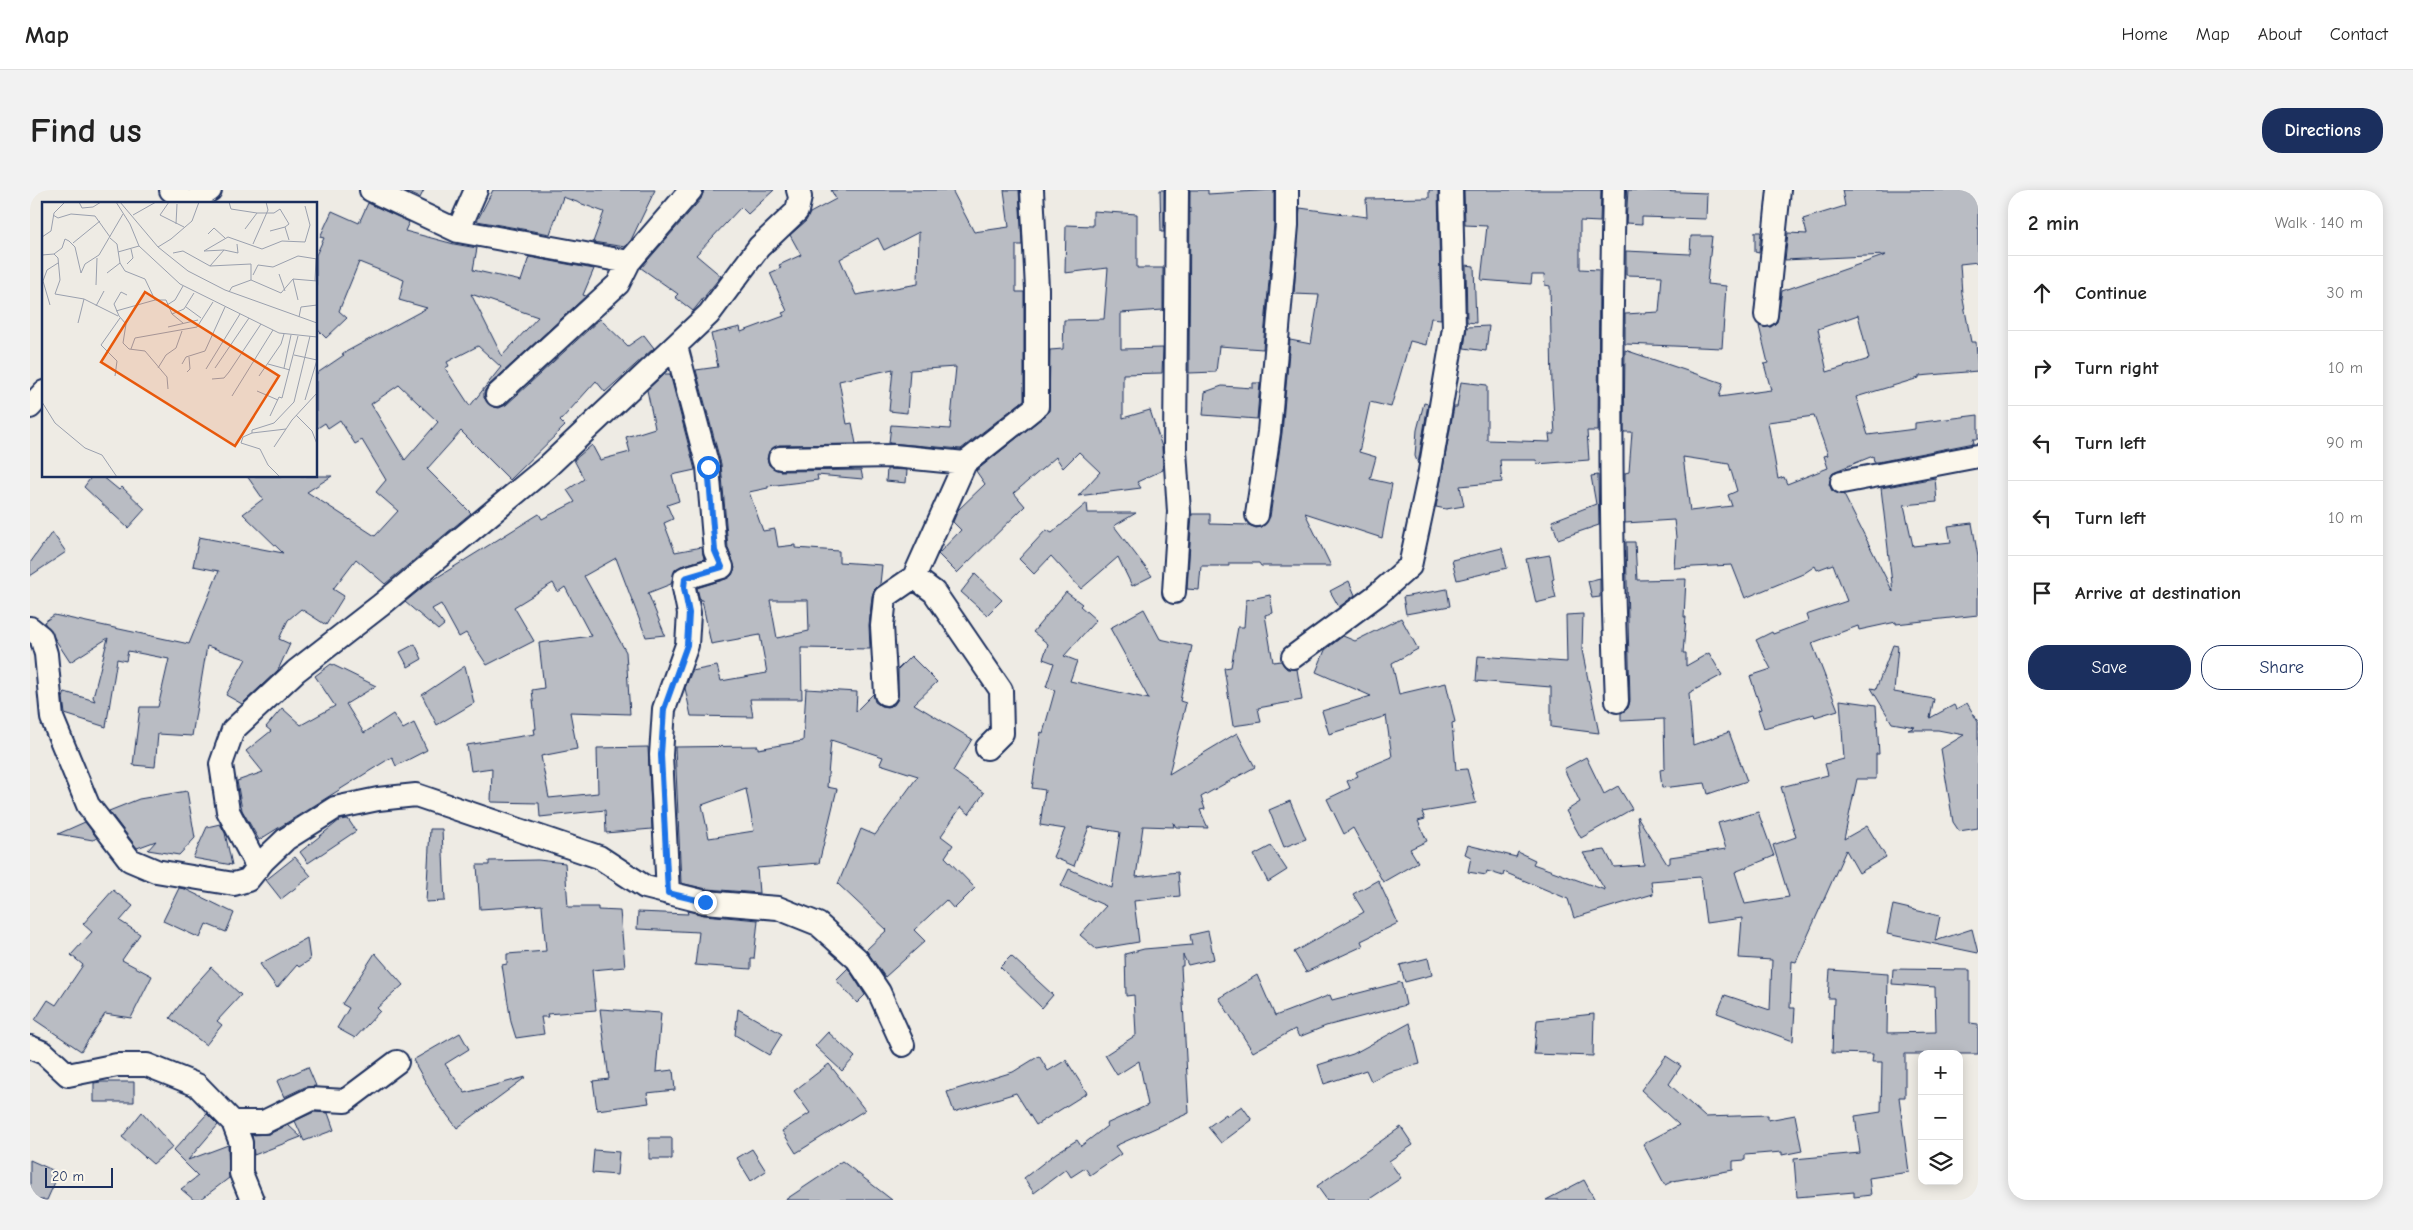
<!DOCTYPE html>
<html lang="en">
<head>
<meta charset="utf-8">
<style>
  body { margin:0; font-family:"Comic Neue",sans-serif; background:#f2f2f2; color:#222 }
  .controls { position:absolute; right:15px; bottom:15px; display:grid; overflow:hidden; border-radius:10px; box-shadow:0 2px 12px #0003 }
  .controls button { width:45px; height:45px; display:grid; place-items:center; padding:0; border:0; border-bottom:1px solid #e0e0e0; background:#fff; color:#222; font:25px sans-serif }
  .scale { position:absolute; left:15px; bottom:12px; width:68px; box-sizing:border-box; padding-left:5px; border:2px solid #1b2f5e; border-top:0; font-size:14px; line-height:18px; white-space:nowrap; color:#1b2f5e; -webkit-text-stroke:4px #fbf7ec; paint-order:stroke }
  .stop { position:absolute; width:15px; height:15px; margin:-11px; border:4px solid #1a73e8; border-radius:50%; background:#fff }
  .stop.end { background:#1a73e8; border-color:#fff; box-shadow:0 1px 5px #0008 }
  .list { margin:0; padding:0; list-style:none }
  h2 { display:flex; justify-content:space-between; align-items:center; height:65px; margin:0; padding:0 20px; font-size:21px }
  h2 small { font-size:16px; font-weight:400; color:#767676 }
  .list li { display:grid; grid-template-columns:32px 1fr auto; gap:15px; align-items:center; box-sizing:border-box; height:75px; padding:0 20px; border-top:1px solid #e0e0e0 }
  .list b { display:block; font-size:19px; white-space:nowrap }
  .list em { font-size:16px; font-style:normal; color:#767676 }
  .actions { display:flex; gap:10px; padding:15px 20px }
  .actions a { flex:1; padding:11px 0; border:1px solid #1b2f5e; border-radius:20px; text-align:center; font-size:18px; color:#1b2f5e }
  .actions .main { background:#1b2f5e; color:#fff }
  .icon { flex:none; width:28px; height:28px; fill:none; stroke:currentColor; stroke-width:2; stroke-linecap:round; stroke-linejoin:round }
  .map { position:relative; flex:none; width:1948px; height:1010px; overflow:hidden; border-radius:20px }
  header { display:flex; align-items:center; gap:30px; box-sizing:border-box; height:70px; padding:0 25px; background:#fff; border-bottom:1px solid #e0e0e0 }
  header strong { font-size:24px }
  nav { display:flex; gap:28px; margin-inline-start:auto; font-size:18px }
  .intro { display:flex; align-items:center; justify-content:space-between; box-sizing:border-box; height:120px; padding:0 30px }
  h1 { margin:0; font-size:35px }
  .button { padding:12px 22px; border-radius:20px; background:#1b2f5e; color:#fff; font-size:18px; font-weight:700 }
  main { display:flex; gap:30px; padding:0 30px }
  aside { flex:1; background:#fff; border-radius:20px; box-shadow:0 2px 12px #0003 }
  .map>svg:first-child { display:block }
</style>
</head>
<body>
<header>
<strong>Map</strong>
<nav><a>Home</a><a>Map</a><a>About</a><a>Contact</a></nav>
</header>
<div class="intro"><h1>Find us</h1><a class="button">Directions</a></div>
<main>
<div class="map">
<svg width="1948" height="1010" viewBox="0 0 1948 1010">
  <rect width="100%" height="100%" fill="#eeebe4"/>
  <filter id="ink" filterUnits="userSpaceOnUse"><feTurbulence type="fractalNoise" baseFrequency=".02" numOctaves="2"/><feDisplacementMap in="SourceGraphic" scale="10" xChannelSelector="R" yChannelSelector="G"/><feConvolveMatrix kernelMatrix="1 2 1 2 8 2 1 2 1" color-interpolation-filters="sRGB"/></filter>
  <g filter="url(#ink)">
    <!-- building -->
    <path fill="#b9bcc3" stroke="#1b2f5e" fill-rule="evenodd" d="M373 0H394L390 8Z
      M463 0H625L601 50 595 57 563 52 574 22 533 7 520 44 447 31Z
      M674 0H744L718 24 711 17 666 65 691 86 663 121 645 107 648 104 611 78 671 9Z
      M801 0H922L944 42 979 37 974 0H989L992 55H986V102H994V210L931 259 859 253 861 235 920 239 926 177 880 180 877 223 859 221 863 179 809 191 817 234 822 233 826 254 749 255 739 261 737 269 739 275 750 281 831 280 833 289 787 285 788 290 738 296V298L719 302 733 341 745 339 748 357 765 355V358L809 361V372L852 375 850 394 844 400 842 406 839 435 840 459 771 458 772 509H720L723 527 661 526 655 498 662 481 687 476 691 491 737 483 730 445 681 454 672 410H670L667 398 696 389 702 385 705 378 698 358 691 274 666 180 688 177 681 144 710 137 711 142 754 126 752 123 757 121 740 83 751 78 749 75 771 65 760 45 776 31 780 23 806 9ZM889 42 888 94 826 105 810 69 848 48 854 60ZM740 410H778L779 441 747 448Z
      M1130 0H1134V42H1131Z
      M1160 0H1178V4L1244 0V34L1233 159 1189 156 1186 182 1159 183Z
      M1399 0H1408L1411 129 1401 128 1396 155 1380 151 1361 217 1340 212 1329 262 1346 267 1340 289 1362 294 1352 348 1275 323 1301 376H1231L1229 373H1199V376H1171L1169 400 1157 399 1162 324H1180V334L1219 335 1226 338 1232 337 1240 327 1252 243 1260 150 1281 154 1289 105 1264 104 1270 18 1337 27 1336 9 1399 8Z
      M1434 0H1571L1570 32 1550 31V79L1569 80 1568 241H1557L1559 270 1507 274 1506 270H1470L1472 292 1430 296 1434 316 1416 319 1406 317 1424 217H1427L1431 192 1457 195V250L1520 252 1519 244H1525L1522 196 1520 96 1515 95 1514 85H1502L1501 94 1451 90 1457 36 1435 35Z
      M1598 0 1677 3 1676 29 1612 27V34L1596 33Z
      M1812 0H1948V72L1930 74 1932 104 1941 152H1946L1948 181 1889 186V188L1826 207 1838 245 1885 239V233L1948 225V249H1943L1944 253 1848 272H1844L1843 266 1803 282 1799 294 1802 301 1814 305 1863 402 1851 298 1905 288 1907 312 1874 315 1883 356 1921 352 1918 336 1942 333 1948 367V425L1866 434V432L1829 440 1828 436 1782 453 1808 520 1785 527 1784 524 1734 538 1728 520 1731 519 1720 486 1741 479 1726 450 1742 442 1743 444 1778 431 1776 425 1817 411 1803 374 1787 380 1785 376 1773 384 1715 408 1702 375 1644 378 1646 347 1644 330 1595 333V283L1599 282 1602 242H1594L1595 160 1693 193 1689 207 1741 200 1734 174 1738 173 1729 136 1741 137 1747 132 1752 101 1856 65 1755 70 1758 43 1777 44 1773 29 1815 16ZM1828 125 1839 169 1797 182 1788 139ZM1784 226 1798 265 1794 266 1798 278 1757 294 1754 287 1748 289 1738 232ZM1653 267 1699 274 1707 301 1698 305 1702 316 1660 321Z
      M338 13 379 32 375 41 424 54 447 58 443 80 491 91 499 67 564 79 553 105 556 106 458 196 454 202V208L463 217 469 218 476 215 570 129 598 156 614 145 624 158 575 202 566 191 530 231 535 236 480 290 431 241 397 279 441 323 355 394 326 369 303 399 314 406 296 435 271 419 258 430 249 449 260 454 248 480 212 514 196 505 216 469 177 456 162 546 128 544 125 577 103 575 110 517H128L139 469 98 461 96 471 87 469 76 537 35 524 33 508 35 502 65 511 63 507 78 448 40 472 14 432 24 425 159 454 189 381 163 376 169 347 253 363 213 324 233 309 217 286H302L277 302 345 346 368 321 346 302 356 290 332 250 325 254 310 230 298 238 295 233 286 239V184L314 165 312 164 397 118 369 110 374 90 329 72 309 121 317 128 296 148 286 138V65L294 48 290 47 302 21 329 33ZM441 104 508 127 472 166ZM448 156 471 177 440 216 415 178 419 176 417 172ZM369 195 408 232 375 270 341 214Z
      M1063 21 1107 24V78H1133V120L1091 123V159L1133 158 1132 183 1093 184V228L1120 220 1132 257 1133 280 1107 292 1111 298 1048 306 1070 282 1049 262 1033 278 1026 267 984 303 995 316 927 383 908 364 931 340 923 332 928 320 955 294 946 281 1019 222 1020 160 1033 159 1034 130 1074 129 1078 78 1035 83 1036 35 1063 36Z
      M1725 42H1731L1729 63 1725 62Z
      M1661 46H1682L1677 94 1696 96 1692 158 1595 154V124L1629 122 1632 86 1596 85V61L1660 64Z
      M1436 75 1444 76 1446 133 1437 132Z
      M1459 136 1456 161 1434 158 1437 137Z
      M634 184H640L665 280 642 285 649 311 637 315 643 329 634 333 645 362 672 357 674 369 651 376 645 380 641 394 618 403 635 445 616 447 586 368 554 386 596 462 600 524 540 522 547 559 511 566 519 608 568 603 567 558 618 557 622 639 576 643 575 620 510 627 509 613 461 612 462 578 441 581 437 555 505 544 504 539H506L502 500 514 498 509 453 561 446 535 397 528 402 523 393 484 417 504 451 457 475 436 443 429 447 411 414 402 419 414 435 408 440 375 412 398 393 509 324 512 329 545 312 537 300 554 289 544 270 562 255 570 270 600 262 596 247 625 238 617 200Z
      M1223 193H1230L1227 229 1173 225 1175 202 1192 196 1223 198Z
      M1394 213 1398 214 1388 274 1385 266 1387 240Z
      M857 279 877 280 876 293 856 291Z
      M1568 285 1569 335 1528 349 1522 331 1566 314 1561 286Z
      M62 286H72L89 300 92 297 115 319 98 338 54 297Z
      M1057 313 1058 323H1106L1084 336 1122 386 1102 396 1088 367 1051 399 1021 366 1004 384 989 369 1016 340 1022 343Z
      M22 342 36 362 0 386V373Z
      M1596 352H1605L1607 390 1656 389 1654 427H1656L1653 463H1656V476L1679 463 1692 485 1659 503 1663 555 1699 542 1717 591 1678 604 1675 593 1632 598 1630 580 1635 579 1634 529 1591 531V523L1598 518 1600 511Z
      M1472 358 1477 378 1427 390 1422 370Z
      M1520 365 1524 389 1522 390 1526 408 1506 413 1496 369Z
      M945 384 972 410 957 425 931 402Z
      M1570 388V407L1562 408 1558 391Z
      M1319 391 1325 405 1309 417 1300 401Z
      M1417 399 1420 416 1376 424 1373 407Z
      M1036 402 1052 414 1050 416 1066 430 1034 466 1047 471 1040 491 1119 509 1080 438 1114 419 1130 449 1162 456 1150 511 1156 513 1139 584 1207 543 1225 577 1171 607 1175 619 1170 620 1178 638 1146 637 1143 632 1144 637 1113 636 1106 687 1148 682 1150 706 1104 711 1109 752 1066 759 1050 745 1076 716 1031 696 1039 679 1082 698 1090 642 1059 637 1044 676 1023 667 1035 639 1010 635 1015 600 1002 598 1011 542 1013 543 1025 500 1016 497 1024 473 1013 469 1018 454 1003 442Z
      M1240 405 1243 423 1235 425 1243 472 1251 471 1257 479H1267L1272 510 1228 518 1231 532 1203 536 1194 478 1201 477 1208 437H1214L1216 410Z
      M1553 424 1552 460 1569 543 1521 537V497L1446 491 1448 466 1537 472 1536 425Z
      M1371 428 1388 459 1362 473 1369 504 1416 493 1425 532 1422 533 1426 580 1437 579 1446 613 1392 622 1395 629 1388 631 1397 651 1380 659 1388 672 1353 692 1323 638 1314 644 1297 609 1320 598 1317 591 1328 586 1326 582 1362 567 1356 526 1299 544 1292 521 1341 506 1286 482 1295 460 1313 446 1325 451Z
      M385 454 392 469 378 477 370 462Z
      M1863 455 1868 456 1864 502 1904 509 1900 528 1924 515 1926 519 1937 513 1948 532V638L1929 641 1923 632 1911 559 1934 545 1908 540H1878L1885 537 1862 533 1841 498 1846 499Z
      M881 466 907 492 884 514 942 549 923 581 954 603 939 624 931 617 911 646 923 655 915 667 945 698 924 719 916 710 884 740 895 751 855 787 836 760 857 740 808 694 831 639 845 645 888 586 850 574 853 567 801 550 797 597 807 599 789 673 727 678 729 703 677 699 651 693 645 557 728 556V559L773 551 776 499 827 502 826 521 843 504 845 512 851 516 857 517 864 515 868 509V479ZM716 599 724 641 679 648 672 615Z
      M301 474 346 496 316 514 334 543 363 524 373 539 384 533 397 560 366 576 362 567 229 650 212 620 207 591 233 582 216 561 241 541 236 537 252 518 271 535 305 516 285 486Z
      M435 476 444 513 407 535 392 505Z
      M1810 510 1846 515 1849 564H1846V589H1827L1814 649 1837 636 1856 667 1829 683 1816 660 1766 772 1762 771 1760 818H1765L1763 851 1687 823 1695 805 1740 820 1742 770 1709 768 1712 728 1676 733 1670 687 1621 691 1623 704 1544 728 1538 709 1474 682 1473 686 1457 681 1456 685 1438 682 1441 667 1435 664 1438 655 1486 667 1488 662 1505 670 1503 674 1575 700 1553 663 1575 660 1584 677 1614 675 1607 626 1637 674 1640 673V667L1696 659 1688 633 1728 622 1744 666 1705 682 1715 714 1759 707 1743 655 1766 647 1751 597 1798 585 1795 574 1814 569Z
      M1556 567 1574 604 1588 596 1602 619 1551 648 1536 621 1550 612 1534 579Z
      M157 601 165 648 149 665 118 660 126 651 107 658 79 621 109 609Z
      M1260 611 1276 649 1254 657 1239 620Z
      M318 629 326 641 278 673 270 662 310 630Z
      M55 632 67 648 63 650 28 644Z
      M190 634 195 643 202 675 163 668 177 637Z
      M400 639H412L415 711 396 712Z
      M1241 656 1257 680 1238 692 1224 665Z
      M265 667 281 686 251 709 236 690Z
      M508 670 535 673 538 717H568V720L590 721 595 777 562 780 566 820 517 824 518 827H511L514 844 486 848 481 832 472 775 477 774V764L516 761 512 715 450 719 447 675H459V671Z
      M1348 690 1368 733 1331 751 1333 756 1276 782 1264 762 1334 722 1323 704Z
      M149 698 155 699 204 723 196 742 176 734 170 748 133 731Z
      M83 700 103 716 90 731 110 744 92 770 122 786 101 828 75 824 51 861 5 830 18 810 26 815 53 775 41 765 62 742 53 734Z
      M1863 715 1910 726 1905 751 1942 739 1948 763 1857 744Z
      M657 721 674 725 728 730 724 769H721V779L665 775 669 742 607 739 608 722 658 724Z
      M1178 741 1184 769 1158 775 1153 765V776H1151L1159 923 1085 956 1091 964 1060 985 1055 978 1041 987 1036 979 1004 1003 994 988 1026 963 1047 950 1051 956 1077 936 1076 934 1118 915 1109 871 1087 885 1075 865 1106 845 1104 805 1096 806 1095 764 1114 759 1162 755 1160 745Z
      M277 748 280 770 269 777 267 775 247 798 230 774Z
      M345 763 373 795 347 818 350 821 325 848 307 838 319 818 312 814Z
      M981 766 1023 805 1012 818 970 777Z
      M1398 768 1402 785 1375 792 1370 775Z
      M181 777 211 805 187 831 192 835 176 855 140 828 163 797Z
      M818 778 835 805 827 813 806 790Z
      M1863 779 1940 780V833L1948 834V864H1875V907H1869L1879 982 1839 988 1841 1005 1824 1007V1002L1767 1007 1764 969 1830 963 1825 926 1851 922 1852 872H1842L1843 864 1802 863 1804 808H1798L1800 780 1858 784 1857 843 1906 842 1905 797 1862 794Z
      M1227 785 1245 826 1300 805 1302 810 1371 792 1376 815 1296 836 1269 847 1265 839 1223 862 1189 808Z
      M570 819 631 823 626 882 643 880 645 900 617 903 619 913 567 920 563 891 579 889Z
      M708 819 752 844 739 865 705 845Z
      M1564 824 1563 866 1504 864 1507 830Z
      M1380 833 1390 874 1359 882 1341 891 1336 880 1294 894 1288 875 1323 864Z
      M798 842 825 867 812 881 785 856Z
      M430 843 439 859 415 874 435 903 496 887 427 938 405 909 383 870Z
      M1009 866 1018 881 1036 870 1057 903 1006 935 986 903 924 922 917 902 983 882Z
      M1636 866 1651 876 1639 894 1675 927 1738 925V930L1765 925 1772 961 1752 965V962L1715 965V970L1703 971V980L1643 991 1635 995 1613 954 1649 935 1611 900Z
      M799 874 835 920 766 963 752 941 780 923 764 901Z
      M278 877 286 896 275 897 254 907 247 891Z
      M71 892H104V912H64V893Z
      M1212 916 1222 930 1191 953 1178 937 1196 924 1197 926Z
      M112 922 143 957 123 974 92 947Z
      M284 922 298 923 304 940 274 951 265 931Z
      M177 924 188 935 158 970 198 955 199 988 170 1010H164L151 999 168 986 143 961Z
      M258 935 271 947 224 965 222 945 239 944Z
      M1371 937 1383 955 1359 971 1371 988 1338 1010H1297L1287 996Z
      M619 948H642V969H619Z
      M722 959 736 981 721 991 707 968Z
      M564 960 589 962 587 985 562 983Z
      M0 970 29 983 17 1010H0Z
      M812 971 862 1010H755L791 986Z
      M1554 990 1565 1010H1516Z"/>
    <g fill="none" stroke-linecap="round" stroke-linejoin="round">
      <!-- minor casing -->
      <g stroke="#1b2f5e" stroke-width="26">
        <path id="minor" d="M141 0 158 14
          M341 0 428 41 599 72
          M1584 0C1580 170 1580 341 1587 511
          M159 14 180 0
          M428 41 446 0
          M1736 125 1749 0
          M467 205 588 94 599 72 661 0
          M0 217 14 202
          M750 268 864 266 935 273
          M1812 292 1948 266
          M1227 325 1239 242 1257 35V0
          M884 387 904 402 971 500 972 543 957 558
          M1144 402 1149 322 1145 260 1147 0
          M0 438 11 447 16 464 22 528 58 615 100 670 126 681 204 694 218 690 234 670 256 649 305 618 348 609 386 605 569 667 615 697 675 712 748 718 788 734 827 769 849 802 873 855
          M1263 467 1347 405 1380 376 1399 287 1424 138 1421 0
          M856 504 852 436 855 407 884 387 935 273 1007 216V99L1002 0
          M228 678 198 621 191 574 203 540 266 481 351 415 517 277 679 124 729 57 767 21 770 7 768 0
          M638 703 631 565 634 519 657 455 659 423 654 398 655 388 692 377 685 361 678 277 646 156
          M0 857 14 863 38 885 87 875H117L167 895 203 932 211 953V983L222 1010
          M203 932H234L281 909 315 911 367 872"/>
      </g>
      <!-- minor -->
      <use href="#minor" stroke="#fbf7ec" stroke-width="22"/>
    </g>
  </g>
  <g fill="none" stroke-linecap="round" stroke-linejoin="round" filter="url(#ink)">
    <!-- route -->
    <path stroke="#1a73e8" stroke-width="6" d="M675 712 638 703 631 565 634 519 657 455 659 423 654 398 655 388 692 377 685 361 678 277"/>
  </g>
  <!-- overview -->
  <g transform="translate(12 12)">
    <rect width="275" height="275" fill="#eeebe4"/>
    <path fill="none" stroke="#9aa0ae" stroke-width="1" d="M37 0 40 6 51 5 59 0M74 0 88 22 97 44 138 82 237 131 275 135M78 0 116 45 146 69 183 88 275 121M127 0 118 13 142 25M187 0 189 7 215 11H232L238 7 247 22 243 25 247 38M11 13 16 16 29 12 53 14 68 35M91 13 114 0M134 22 135 2M203 27 215 11M228 29 243 25M166 32 172 26 183 36M0 35 9 29 12 11 23 0M68 36 75 42 78 61 83 69 103 77 113 98M31 41 58 19M211 42 226 8 224 0M116 45 129 37 150 19 157 0M182 48 196 51 195 42M76 50 97 44M131 51 141 49 168 64 209 62V78M12 52 20 46 23 37 27 39 33 45 39 71M0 53 12 52 16 56 18 78 13 92 42 97 36 121M85 62 91 56 89 47M168 64 182 48 162 49 186 35 220 47 240 39 263 40 268 23 263 4M39 71 43 62 57 53 81 12M65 71 78 61M237 72 243 89M211 73 216 63 231 65 256 54 275 57M251 77 275 79M273 79 274 57M54 83 55 56M187 90 190 85 209 78 239 91 251 77 256 98M85 93 79 90 72 102 77 114 84 122 81 141 87 147 103 149 125 175 126 187M42 97 76 114M8 103 1 79 5 68 16 61M125 103 133 98 141 84M54 104 62 89M144 105 159 116M74 109 113 98H124L130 112 141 121M130 112 142 107 152 91M257 115 259 105 275 103M126 125 156 118M89 147 93 136 155 125 171 100M252 153 275 158M140 162 144 155 163 149 183 105M226 162 248 168M116 166 124 153 134 146 140 129M173 166 207 116M242 166 249 133M164 167 198 112M145 170 148 167 147 155M73 174 75 159 59 143 78 116M217 174 239 142 242 132M170 177 182 176 187 170 219 122M215 189 236 198M190 194 231 128M263 198 275 158M0 200 13 221 43 246 60 253 75 275M254 213 270 229 275 242M228 214 237 195 240 196 256 134M244 227 210 231V228L232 221 252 200 268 134M210 231 201 235 199 241 218 247 226 263 238 275M232 245 250 218 275 191"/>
    <path fill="#e8590c" fill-opacity="0.15" stroke="#e8590c" stroke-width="2.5" d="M103 90 237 174 193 244 59 160Z"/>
    <rect width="275" height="275" fill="none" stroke="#1b2f5e" stroke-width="2.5"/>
  </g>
</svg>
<div class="controls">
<button>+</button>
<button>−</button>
<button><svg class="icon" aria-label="layers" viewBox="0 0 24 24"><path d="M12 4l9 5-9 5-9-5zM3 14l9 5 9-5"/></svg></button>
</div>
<div class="scale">20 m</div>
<div class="stop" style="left:678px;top:277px"></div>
<div class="stop end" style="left:675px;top:712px"></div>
</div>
<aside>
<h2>2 min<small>Walk · 140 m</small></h2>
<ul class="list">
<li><svg class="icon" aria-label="ahead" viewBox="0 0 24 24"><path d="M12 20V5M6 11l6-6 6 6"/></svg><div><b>Continue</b></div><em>30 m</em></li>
<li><svg class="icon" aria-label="right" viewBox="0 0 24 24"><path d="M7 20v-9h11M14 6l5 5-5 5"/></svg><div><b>Turn right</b></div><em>10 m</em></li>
<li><svg class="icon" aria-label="left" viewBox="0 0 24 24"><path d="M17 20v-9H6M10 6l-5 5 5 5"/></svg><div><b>Turn left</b></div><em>90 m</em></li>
<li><svg class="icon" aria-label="left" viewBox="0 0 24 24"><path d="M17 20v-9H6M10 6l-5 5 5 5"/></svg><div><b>Turn left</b></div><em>10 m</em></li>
<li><svg class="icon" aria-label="arrive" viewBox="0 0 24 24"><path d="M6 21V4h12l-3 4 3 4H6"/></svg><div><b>Arrive at destination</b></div></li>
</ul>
<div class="actions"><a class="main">Save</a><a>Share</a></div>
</aside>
</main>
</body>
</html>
